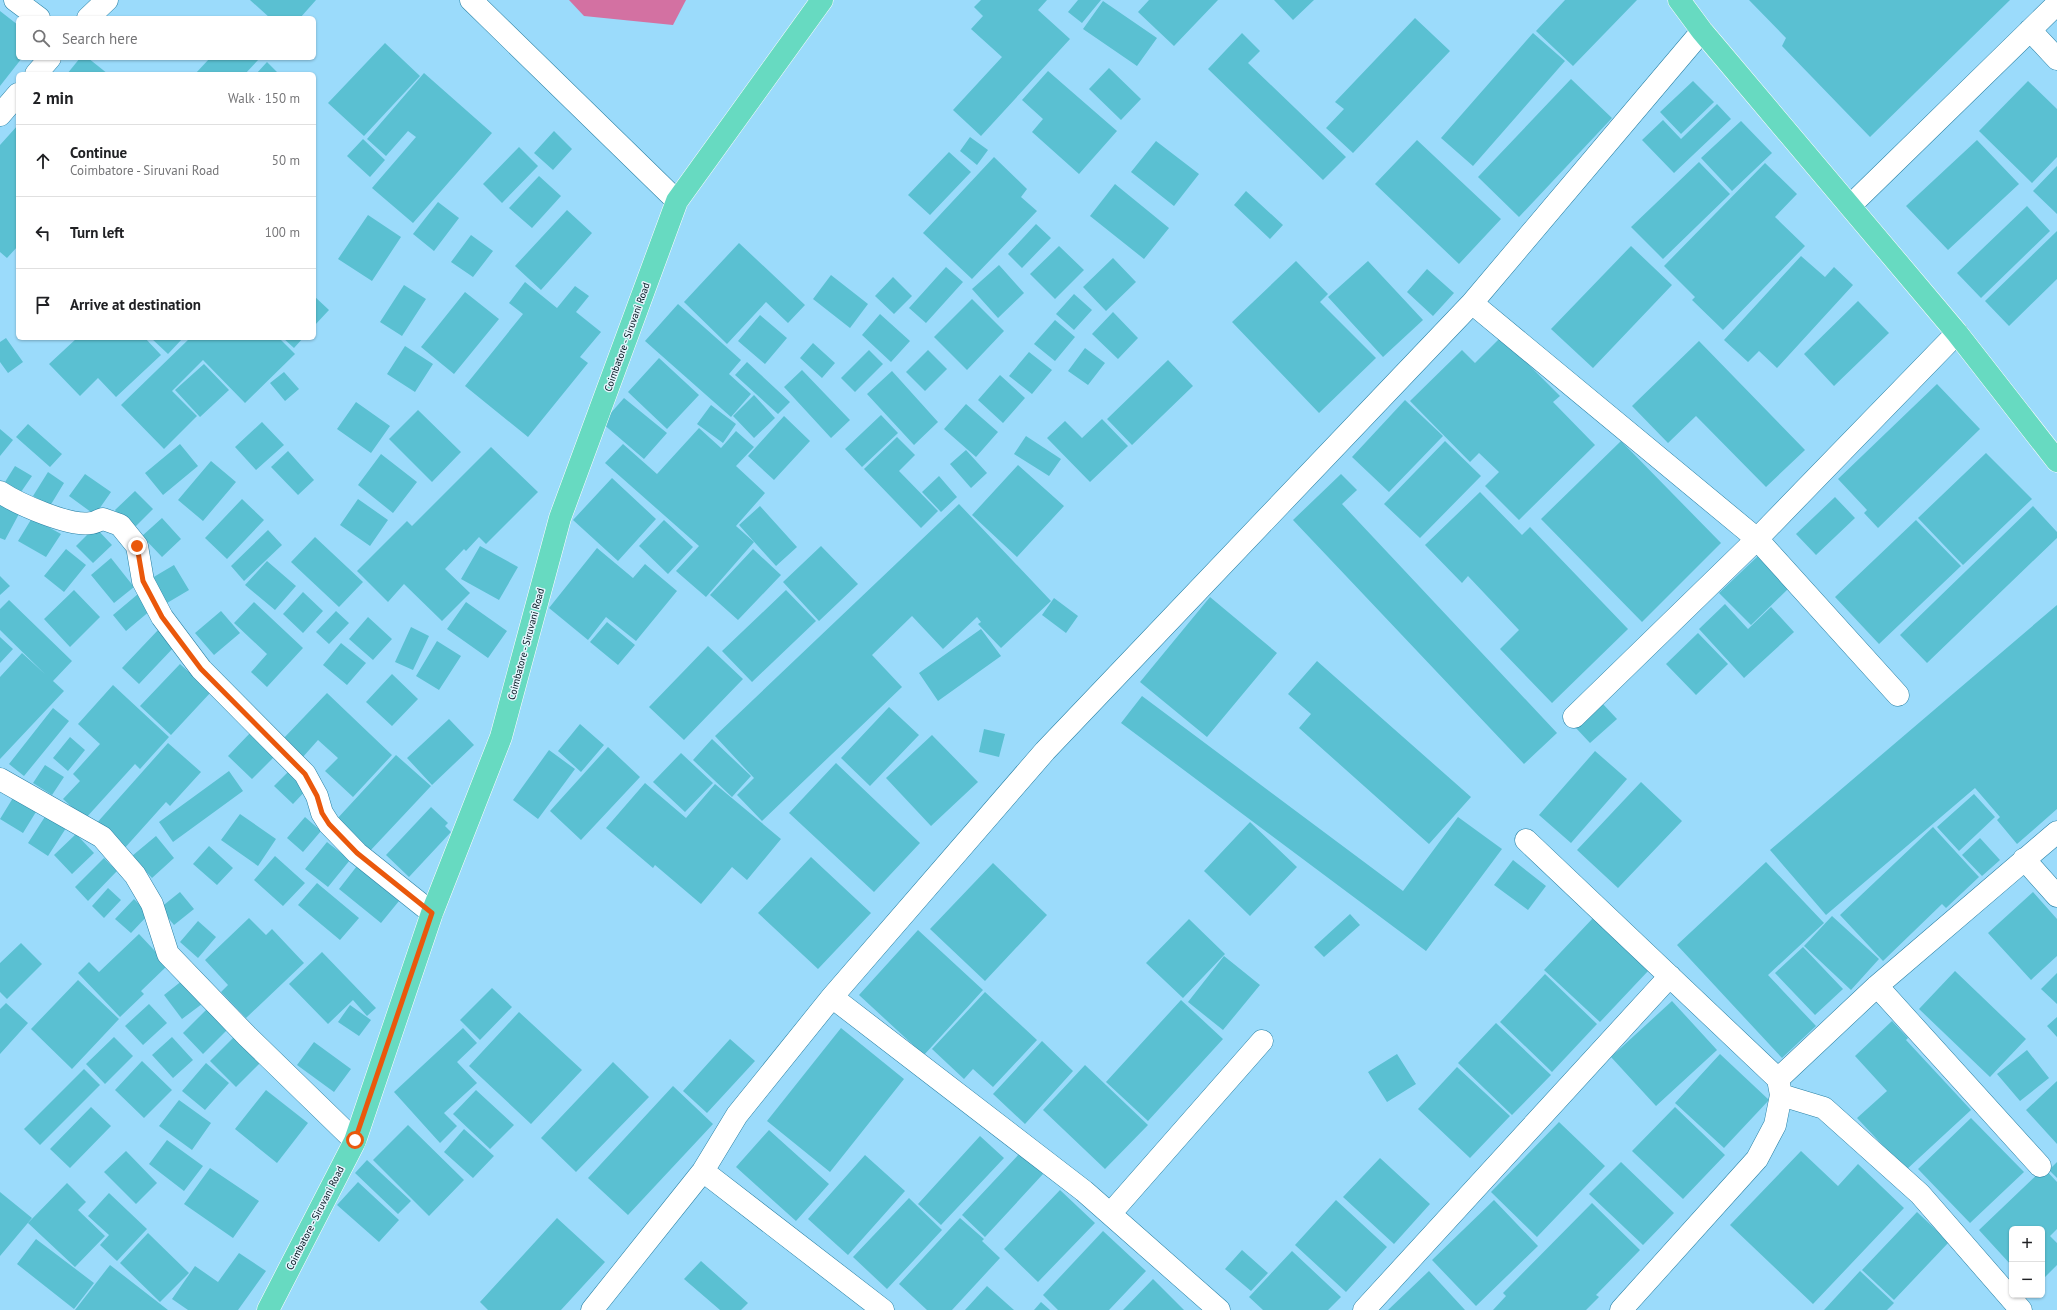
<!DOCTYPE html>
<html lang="en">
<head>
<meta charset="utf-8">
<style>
  body { margin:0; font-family:"PT Sans",sans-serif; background:#f2f2f2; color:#202124 }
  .controls { position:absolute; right:12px; bottom:12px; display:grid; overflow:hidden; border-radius:6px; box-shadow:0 1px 3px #0004 }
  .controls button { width:36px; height:36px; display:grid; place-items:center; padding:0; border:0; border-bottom:1px solid #e0e0e0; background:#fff; color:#202124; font:20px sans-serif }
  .stop { position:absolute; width:12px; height:12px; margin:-9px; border:3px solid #ea580c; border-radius:50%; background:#fff }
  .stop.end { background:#ea580c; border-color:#fff; box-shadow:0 1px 4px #0008 }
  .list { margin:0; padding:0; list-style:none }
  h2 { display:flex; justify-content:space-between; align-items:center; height:52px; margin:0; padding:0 16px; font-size:17px }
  h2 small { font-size:13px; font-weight:400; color:#757577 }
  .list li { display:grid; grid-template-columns:26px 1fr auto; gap:12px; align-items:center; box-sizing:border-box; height:72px; padding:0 16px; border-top:1px solid #e0e0e0 }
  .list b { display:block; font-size:15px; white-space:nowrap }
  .list p { margin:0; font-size:13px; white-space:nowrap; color:#757577 }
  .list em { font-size:13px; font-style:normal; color:#757577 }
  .icon { flex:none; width:22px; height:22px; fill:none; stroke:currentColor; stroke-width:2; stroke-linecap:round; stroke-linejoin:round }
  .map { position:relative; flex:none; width:2057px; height:1310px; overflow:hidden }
  .search { position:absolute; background:#fff; box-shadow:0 1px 3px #0004; left:16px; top:16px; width:300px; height:44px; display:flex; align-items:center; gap:10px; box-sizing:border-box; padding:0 14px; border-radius:6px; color:#757577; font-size:15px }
  .panel { position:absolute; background:#fff; box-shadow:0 1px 3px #0004; left:16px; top:72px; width:300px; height:268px; border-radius:6px }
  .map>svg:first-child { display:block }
</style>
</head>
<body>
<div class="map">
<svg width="2057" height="1310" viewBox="0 0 2057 1310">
  <rect width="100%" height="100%" fill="#9bdbfb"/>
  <!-- water -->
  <path fill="#d371a2" d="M569 0H686L673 25 584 16Z"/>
  <!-- building -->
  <path fill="#5ac0d2" d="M250 0H316L300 18H270Z
    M981 0H1047L1038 10 1070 39 981 136 953 110 1002 57 971 29 983 16 974 7Z
    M1078 0H1101L1082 23 1068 12Z
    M1149 0H1218L1174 46 1138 12Z
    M1274 0H1314L1293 20Z
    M1565 0H1637L1573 66 1536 31Z
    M1749 0H2010L1870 137 1782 46 1786 38Z
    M1103 1 1157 38 1137 66 1083 29Z
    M0 11 18 25V58H22L0 86Z
    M1415 18 1450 51 1353 153 1326 128 1344 109 1335 102Z
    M1242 33 1260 51 1248 63 1346 157 1323 180 1208 69Z
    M1533 33 1565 61 1473 166 1441 138Z
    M385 43 420 76 364 136 328 103Z
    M80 58H88L108 74H67Z
    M210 58H258L259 59 245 74H195Z
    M267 62 279 74H256Z
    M1109 68 1141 99 1121 120 1089 89Z
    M1048 71 1117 131 1079 174 1032 132 1043 119 1022 100Z
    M424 73 492 133 413 223 372 188 416 137 408 131 386 156 367 139Z
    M1571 79 1612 118 1519 217 1478 177Z
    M1693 81 1714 102 1681 134 1660 112Z
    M2028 81 2057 109V157L2032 183 1979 131Z
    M1717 104 1731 119 1674 173 1642 140 1663 120 1681 139Z
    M1741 121 1772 153 1732 191 1701 158Z
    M18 125V246L7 258 0 252V145Z
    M554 131 572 149 553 170 534 153Z
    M970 137 988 150 977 165 960 151Z
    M363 139 385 160 370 177 347 156Z
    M1417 140 1501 219 1459 264 1375 184Z
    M1977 140 2019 184 1948 250 1906 206Z
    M1156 141 1199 174 1174 206 1131 172Z
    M519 147 538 166 502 203 483 184Z
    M949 152 971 172 930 215 908 195Z
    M994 157 1027 189 1021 197 1037 211 972 279 923 233Z
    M1699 162 1730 194 1663 259 1631 227Z
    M1765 163 1797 194 1775 217 1805 246 1723 330 1692 300 1695 297 1664 266Z
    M2057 166V214L2033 191Z
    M539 176 561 196 532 228 509 208Z
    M1115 184 1169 228 1144 259 1090 216Z
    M1246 191 1283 225 1270 239 1234 205Z
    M438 202 459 218 434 251 413 234Z
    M2027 206 2050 231 1981 298 1957 273Z
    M567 210 592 233 541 290 515 266Z
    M368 215 401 237 372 281 338 259Z
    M1036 224 1051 238 1022 268 1008 254Z
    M2057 231V279L2009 326 1985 301Z
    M471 235 493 251 473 277 451 262Z
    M739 243 805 305 788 323 766 302 727 344 684 302Z
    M1059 246 1084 270 1055 299 1030 274Z
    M1631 246 1672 285 1593 368 1551 329Z
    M1801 256 1825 277 1834 267 1853 285 1777 368 1759 351 1748 362 1724 340Z
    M1113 258 1136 282 1106 311 1083 287Z
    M1296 261 1328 294 1320 302 1376 358 1319 413 1232 322Z
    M1368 261 1423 320 1383 357 1328 297Z
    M999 265 1024 293 998 318 972 289Z
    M946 267 963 282 926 323 909 308Z
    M1427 269 1454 293 1433 316 1407 292Z
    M831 275 868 304 850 328 813 299Z
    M893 277 912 296 894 314 875 296Z
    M525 282 557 308 575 286 589 296 576 312 601 332 580 357 588 363 528 437 465 386 523 314 509 303Z
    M404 285 426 299 402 336 380 322Z
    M465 292 499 319 454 374 421 347Z
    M1074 294 1092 310 1074 330 1056 314Z
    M314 296 329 310 314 326Z
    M972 299 1004 331 967 370 934 337Z
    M1858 301 1889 333 1834 386 1804 354Z
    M678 304 741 360 729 374 751 394 731 417 645 341Z
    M1113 312 1138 338 1118 359 1092 334Z
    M880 314 910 341 891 362 862 335Z
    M760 315 787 338 765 364 738 341Z
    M1055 320 1075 337 1055 361 1034 344Z
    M1501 337 1560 396 1553 402 1595 445 1519 520 1485 486 1499 472 1479 453 1470 462 1410 401 1462 350 1475 363Z
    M6 338 23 362 8 373 0 362V342Z
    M77 338H145L161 355 116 397 98 378 80 396 49 364Z
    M151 338H183L168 354Z
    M190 338H279L295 354 245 403 203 360 172 391 197 416 164 449 121 405Z
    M283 338H303L294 348Z
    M1699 341 1805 450 1766 487 1696 416 1668 443 1632 406Z
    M813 343 835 363 822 378 800 358Z
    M405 346 433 364 415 392 387 374Z
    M1085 348 1105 363 1088 385 1068 371Z
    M869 350 883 364 855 392 841 378Z
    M928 350 947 369 925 391 906 372Z
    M1029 352 1052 370 1032 394 1009 376Z
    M659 358 699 395 667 429 628 392Z
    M1168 360 1193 386 1132 445 1107 419Z
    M747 362 790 402 778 414 735 375Z
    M204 364 229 390 200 417 175 390Z
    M802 370 850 420 831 438 784 387Z
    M892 371 938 422 914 445 867 394Z
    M284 372 299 389 285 401 270 383Z
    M1000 375 1025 398 1003 423 978 400Z
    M1937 384 1980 429 1878 528 1864 513 1867 510 1838 479Z
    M754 395 775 418 754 438 733 416Z
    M624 398 667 433 644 459 602 423Z
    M1405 400 1443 436 1389 492 1352 457Z
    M356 402 390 426 371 453 337 429Z
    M966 404 998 432 976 457 944 429Z
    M711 405 736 424 723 443 697 424Z
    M418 410 461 452 432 482 389 439Z
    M881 415 898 433 862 467 845 449Z
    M784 416 810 441 774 480 748 456Z
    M1102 419 1128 446 1090 482 1047 438 1065 421 1082 438Z
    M262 422 284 445 256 470 235 447Z
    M28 424 62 454 50 467 16 437Z
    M699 428 721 448 736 431 754 447 736 466 765 493 736 526 754 542 706 597 676 571 699 546 605 463 623 444 657 474Z
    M0 429 13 440 0 456Z
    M1026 436 1061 459 1049 476 1014 454Z
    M897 437 915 455 899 471 938 511 921 528 864 469Z
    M1445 441 1481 476 1420 538 1384 504Z
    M1621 441 1721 543 1642 622 1541 519Z
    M180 444 198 466 163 495 145 473Z
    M491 447 538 492 486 544 479 537 466 551 464 549 445 569 470 593 442 621 404 584 388 602 357 571 407 521 412 526Z
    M966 450 987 473 971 488 950 464Z
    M288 451 314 480 298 495 271 467Z
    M1986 453 2032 499 1963 565 1918 518Z
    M381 454 417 482 393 513 358 485Z
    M211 461 236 482 203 521 178 500Z
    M1018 465 1064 506 1017 557 972 515Z
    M15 466 32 476 21 492 5 482Z
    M48 472 64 483 50 506 33 496Z
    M85 474 111 492 95 515 69 496Z
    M1341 474 1357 490 1342 504 1557 733 1524 764 1293 520Z
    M939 476 957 497 941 512 922 492Z
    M612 478 656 519 618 561 573 520Z
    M135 491 153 509 133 529 115 510Z
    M1480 492 1522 535 1530 527 1628 629 1552 703 1500 649 1519 630 1468 576 1462 583 1425 545Z
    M1835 497 1855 518 1816 555 1796 534Z
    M242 499 264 520 227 559 205 538Z
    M358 499 388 520 370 546 340 525Z
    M0 501 20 512 5 540 0 538Z
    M959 504 1051 601 1001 648 978 624 981 622 977 617 943 649 912 616 872 655 902 687 762 821 737 795 754 778 715 736Z
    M760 506 797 547 776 566 739 525Z
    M2033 506 2057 532V538L1927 663 1900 635Z
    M32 518 61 534 46 557 18 541Z
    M162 518 181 539 162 557 142 536Z
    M664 520 693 547 668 574 639 546Z
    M1916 520 1961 566 1879 644 1835 597Z
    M95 527 112 545 93 563 76 546Z
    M268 530 282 545 244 581 231 566Z
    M315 537 363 582 339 607 291 562Z
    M480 546 518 567 499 600 461 579Z
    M821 546 858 584 819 621 783 582Z
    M597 548 633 578 645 564 677 591 636 641 606 617 588 640 549 608Z
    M66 549 86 565 64 592 44 576Z
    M753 549 781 575 738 620 710 595Z
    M1758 556 1789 588 1751 625 1719 593Z
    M111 558 134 587 114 603 91 575Z
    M267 561 296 586 275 610 245 585Z
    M174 565 189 590 167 603 152 578Z
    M0 576 10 586 0 595Z
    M74 590 100 617 70 647 44 619Z
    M786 590 816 621 752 682 722 651Z
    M303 592 323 611 303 633 283 614Z
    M138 594 151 610 126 631 113 615Z
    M1210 597 1277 653 1207 737 1140 682Z
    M1054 598 1078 616 1066 633 1042 615Z
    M9 600 72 661 53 681 64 691 0 759V677L22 653 45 674 0 630V609Z
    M254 602 303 648 267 687 251 672 267 654 234 623Z
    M466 602 507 631 488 658 447 629Z
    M1725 604 1748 629 1771 607 1794 632 1744 678 1699 629Z
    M2057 605V809L2017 844 1997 820 2000 817 1975 788 1826 915 1770 850Z
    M221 611 240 633 214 655 195 633Z
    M336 611 349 623 329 644 316 632Z
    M368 617 392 639 373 660 349 639Z
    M607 622 635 645 618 665 590 642Z
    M411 627 429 636 413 670 395 662Z
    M159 629 176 645 139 684 122 668Z
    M981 629 1001 656 938 701 919 673Z
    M1698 633 1728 664 1696 695 1666 664Z
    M0 637 13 649 0 663Z
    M437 641 461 656 439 690 416 676Z
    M341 643 366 663 347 685 323 665Z
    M708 646 743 679 684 740 649 707Z
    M1317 661 1471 797 1429 844 1299 728 1311 714 1288 694Z
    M180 664 211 692 171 735 140 706Z
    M392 674 418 699 392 726 366 702Z
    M113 685 169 737 140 769 135 764 85 819 63 799 80 781 73 774 100 744 78 724Z
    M327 693 392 755 353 797 325 771 338 758 318 740 302 758 282 740Z
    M1142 696 1403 891 1458 817 1502 849 1426 951 1121 723Z
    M1602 703 1617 719 1590 743 1575 727Z
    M889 707 919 735 870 786 841 758Z
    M53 708 69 721 24 776 9 764Z
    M449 719 474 745 432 785 407 758Z
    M580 724 604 745 581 772 558 751Z
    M984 729 1005 734 999 757 979 752Z
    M251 732 275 756 252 779 228 756Z
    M932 735 978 782 931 826 886 778Z
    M70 737 85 750 68 771 53 758Z
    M712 739 751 776 732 797 693 760Z
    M168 743 201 772 170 806 166 802 123 850 95 825Z
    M608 747 640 777 581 840 550 811Z
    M549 750 575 769 538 819 513 800Z
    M1595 751 1627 779 1571 843 1539 815Z
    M681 753 713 783 685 812 653 782Z
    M396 755 431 786 369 852 336 820Z
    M836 763 920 843 874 892 789 813Z
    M45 765 64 777 52 795 33 783Z
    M291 769 309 787 293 804 274 786Z
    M229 771 243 791 173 842 159 822Z
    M1641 782 1682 821 1618 888 1577 850Z
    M645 783 686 818 715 784 781 839 747 880 732 867 701 904 655 865 653 868 606 828Z
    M16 793 39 807 23 833 0 819Z
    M1974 794 1995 817 1959 851 1937 827Z
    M431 807 448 823 445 826 451 832 409 877 386 855Z
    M48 812 68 825 48 856 28 843Z
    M240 814 276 839 258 866 221 840Z
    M305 817 321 831 303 852 287 838Z
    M1250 822 1297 867 1250 916 1204 871Z
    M1933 827 1979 877 1946 908 1942 904 1883 961 1840 915Z
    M76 834 94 853 72 874 54 855Z
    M156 836 174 858 152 878 132 856Z
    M1980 838 2000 860 1982 876 1962 855Z
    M327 842 350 860 328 887 305 869Z
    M209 846 233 868 217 885 193 864Z
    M275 856 305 883 283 906 254 880Z
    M811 857 871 913 818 969 758 913Z
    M104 858 117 871 88 901 75 887Z
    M1513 860 1546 886 1528 910 1494 885Z
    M1766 862 1824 923 1768 975 1816 1026 1782 1058 1677 945Z
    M993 863 1047 915 985 981 930 929Z
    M357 866 399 901 381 923 339 889Z
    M317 883 359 918 340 940 298 905Z
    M108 888 121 900 104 918 92 906Z
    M180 892 194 909 174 925 160 908Z
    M2033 892 2057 919V956L2031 980 1988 933Z
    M134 899 149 914 131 933 115 919Z
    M1350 914 1360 925 1324 957 1314 947Z
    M1832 916 1879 959 1851 990 1804 946Z
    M249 918 266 935 272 929 304 963 246 1018 221 992 228 985 205 960Z
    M1593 918 1649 970 1600 1022 1544 970Z
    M1189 919 1225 954 1183 998 1146 963Z
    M198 921 216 937 198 958 180 942Z
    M918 930 983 990 924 1055 859 995Z
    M139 934 168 965 141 991 144 994 120 1017 78 973 89 962 99 972Z
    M21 943 42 964 7 999 0 992V963Z
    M1803 947 1843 989 1815 1015 1775 973Z
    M322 952 376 1008 367 1016 353 1000 328 1024 289 984Z
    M1224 956 1260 985 1223 1030 1188 1002Z
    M1955 971 2026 1039 1990 1077 1919 1009Z
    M2057 973V1004L2041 989Z
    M1545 974 1597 1024 1552 1072 1500 1022Z
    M78 980 119 1019 72 1069 31 1029Z
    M183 980 202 1004 182 1019 164 995Z
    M492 988 512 1007 480 1040 460 1020Z
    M985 992 1037 1040 993 1087 973 1069 964 1079 932 1049Z
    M1181 1000 1223 1039 1148 1121 1106 1082Z
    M1672 1001 1717 1050 1656 1106 1611 1057Z
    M6 1003 28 1023 0 1054V1009Z
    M149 1004 167 1023 143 1045 125 1026Z
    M350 1005 371 1020 359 1036 338 1022Z
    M207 1009 227 1030 203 1054 183 1033Z
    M519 1012 582 1070 531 1124 469 1066Z
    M2057 1017V1037L2047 1026Z
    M1892 1021 1908 1038 1906 1040 1971 1110 1906 1170 1857 1118 1887 1091 1855 1056Z
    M1496 1023 1551 1075 1512 1115 1458 1063Z
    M463 1028 477 1043 457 1062 477 1083 444 1113 457 1126 440 1143 394 1092Z
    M841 1028 904 1079 830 1172 767 1121Z
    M114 1037 133 1056 105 1084 86 1064Z
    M172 1037 193 1060 173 1078 152 1055Z
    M234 1037 260 1063 236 1087 210 1061Z
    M730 1039 755 1061 707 1113 683 1091Z
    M1042 1041 1073 1071 1025 1124 993 1094Z
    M314 1042 351 1069 334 1092 297 1065Z
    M2027 1050 2049 1078 2020 1101 1997 1074Z
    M1397 1054 1416 1084 1387 1102 1368 1072Z
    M1720 1054 1769 1100 1724 1148 1675 1103Z
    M142 1061 172 1090 144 1118 115 1090Z
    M613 1062 649 1097 576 1172 541 1138Z
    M206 1063 229 1083 205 1110 182 1091Z
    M1085 1065 1148 1125 1105 1169 1043 1110Z
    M1457 1067 1510 1116 1470 1158 1418 1109Z
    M84 1069 100 1085 40 1145 24 1129Z
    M2057 1081V1144L2026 1110Z
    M673 1086 713 1124 628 1215 588 1178Z
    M266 1090 308 1123 277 1163 235 1129Z
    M476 1090 514 1125 490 1149 453 1114Z
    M179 1100 211 1123 192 1150 159 1126Z
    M91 1107 111 1126 70 1168 50 1149Z
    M1675 1107 1725 1155 1683 1199 1632 1151Z
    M1971 1118 2024 1172 1970 1223 1918 1169Z
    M1559 1122 1605 1166 1537 1237 1491 1192Z
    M408 1125 464 1180 429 1216 373 1160Z
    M464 1129 494 1156 473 1178 444 1152Z
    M769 1130 829 1184 796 1221 736 1167Z
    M980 1136 1004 1158 941 1225 918 1204Z
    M167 1140 203 1166 184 1191 149 1164Z
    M126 1151 157 1183 136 1204 104 1172Z
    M1801 1151 1838 1186 1858 1164 1904 1208 1813 1304 1730 1225Z
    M1020 1153 1043 1174 985 1237 962 1215Z
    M865 1155 905 1191 848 1255 808 1219Z
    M1380 1158 1430 1204 1394 1244 1343 1197Z
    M367 1160 411 1201 398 1214 355 1173Z
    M1621 1162 1674 1213 1643 1245 1589 1194Z
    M2057 1162V1178L2049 1170Z
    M210 1168 259 1201 233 1238 184 1204Z
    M2044 1168 2057 1182V1229L2050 1236 2057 1243V1265L2042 1280V1229H2012V1266L1979 1230Z
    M358 1182 399 1220 379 1242 337 1205Z
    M67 1183 86 1202 78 1210 105 1236 75 1267 28 1223Z
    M1060 1190 1095 1223 1038 1282 1004 1249Z
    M0 1192 32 1218 0 1256Z
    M109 1193 147 1229 117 1261 100 1245 109 1235 88 1216Z
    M909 1198 942 1230 887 1289 853 1257Z
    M1336 1200 1387 1247 1346 1292 1295 1245Z
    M1494 1200 1538 1246 1476 1306 1432 1260Z
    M1592 1203 1640 1250 1596 1295 1599 1297 1586 1310H1493L1506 1296 1503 1293Z
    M1917 1212 1949 1242 1894 1300 1862 1270Z
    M557 1218 605 1262 561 1310H488L480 1302Z
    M960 1218 984 1239 982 1241 1000 1258 952 1310H927L899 1284Z
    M1103 1231 1146 1271 1109 1310H1058L1043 1295Z
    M148 1233 189 1273 160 1302 120 1263Z
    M36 1239 94 1283 74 1309 17 1264Z
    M1242 1250 1268 1273 1251 1291 1225 1269Z
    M1292 1251 1341 1297 1328 1310H1263L1249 1297Z
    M239 1253 266 1271 238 1310H188L172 1299 195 1266 218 1282Z
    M701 1261 748 1303 741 1310H720L684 1279Z
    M110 1265 168 1310H75Z
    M1429 1271 1465 1310H1388Z
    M1860 1271 1894 1303 1887 1310H1824Z
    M1153 1279 1184 1310H1123Z
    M987 1286 1014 1310H965Z
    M1041 1302 1050 1310H1034Z"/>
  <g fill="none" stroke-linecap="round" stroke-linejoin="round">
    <!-- minor casing -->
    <g stroke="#2880a4" stroke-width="23">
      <path id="minor" d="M15 0 39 18
        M471 0 677 201
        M88 18 107 0
        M2030 30 2057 59
        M36 74 50 58
        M0 115 18 94
        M1850 206 2057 4
        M1472 303 1757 539 1898 695
        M0 492C18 504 70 527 91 523 95 523 99 520 103 519L120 525 137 546 143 581 162 617 201 669 305 774 317 796 322 813 329 824 357 853 432 913
        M1574 717 1757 539 1957 333
        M0 779 102 837 135 875 152 904 168 954 247 1036 355 1141
        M1526 840 1778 1079
        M2024 859 2057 896
        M1877 986 2040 1166
        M832 997 1084 1191 1219 1310
        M1781 1095 1824 1108 1920 1194 2021 1310
        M703 1171 883 1310
        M1110 1214 1262 1041
        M592 1310 703 1171 737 1115 832 997 1045 751 1472 303 1702 31
        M1364 1310 1670 976
        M1621 1310 1757 1159 1775 1125 1781 1095 1778 1079 1877 986 2057 832"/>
    </g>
    <!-- primary casing -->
    <g stroke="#fff" stroke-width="23">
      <path id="primary" d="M1679 0 1702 31 1957 333 2057 461
        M268 1310 355 1141 432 913 501 737 560 518 677 201 822 0"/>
    </g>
    <!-- minor -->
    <use href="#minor" stroke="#fff" stroke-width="22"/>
    <!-- primary -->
    <use href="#primary" stroke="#67dac1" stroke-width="22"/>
  </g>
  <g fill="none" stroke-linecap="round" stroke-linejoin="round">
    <!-- route -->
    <path stroke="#ea580c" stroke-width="5" d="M137 546 143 581 162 617 201 669 305 774 317 796 322 813 329 824 357 853 432 913 355 1140"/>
  </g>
  <g text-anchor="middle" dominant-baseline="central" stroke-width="3" stroke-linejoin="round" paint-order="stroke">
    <!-- street labels -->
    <g font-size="10" fill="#00111b" stroke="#e5f5fd">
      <text transform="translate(627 337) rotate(-70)">Coimbatore - Siruvani Road</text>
      <text transform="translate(526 644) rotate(-75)">Coimbatore - Siruvani Road</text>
      <text transform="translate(315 1218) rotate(-63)">Coimbatore - Siruvani Road</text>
    </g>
  </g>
</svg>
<div class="controls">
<button>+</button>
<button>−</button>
</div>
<div class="stop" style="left:355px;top:1140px"></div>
<div class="stop end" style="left:137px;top:546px"></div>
<div class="search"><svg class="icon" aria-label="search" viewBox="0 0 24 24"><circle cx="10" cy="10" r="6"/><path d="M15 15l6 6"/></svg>Search here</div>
<section class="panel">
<h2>2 min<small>Walk · 150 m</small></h2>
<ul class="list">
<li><svg class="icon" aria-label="ahead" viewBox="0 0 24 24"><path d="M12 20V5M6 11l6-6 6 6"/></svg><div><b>Continue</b><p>Coimbatore - Siruvani Road</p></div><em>50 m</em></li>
<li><svg class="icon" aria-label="left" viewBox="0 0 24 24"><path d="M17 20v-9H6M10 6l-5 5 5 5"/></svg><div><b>Turn left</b></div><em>100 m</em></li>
<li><svg class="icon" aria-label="arrive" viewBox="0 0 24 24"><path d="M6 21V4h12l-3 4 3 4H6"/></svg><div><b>Arrive at destination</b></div></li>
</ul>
</section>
</div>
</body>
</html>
